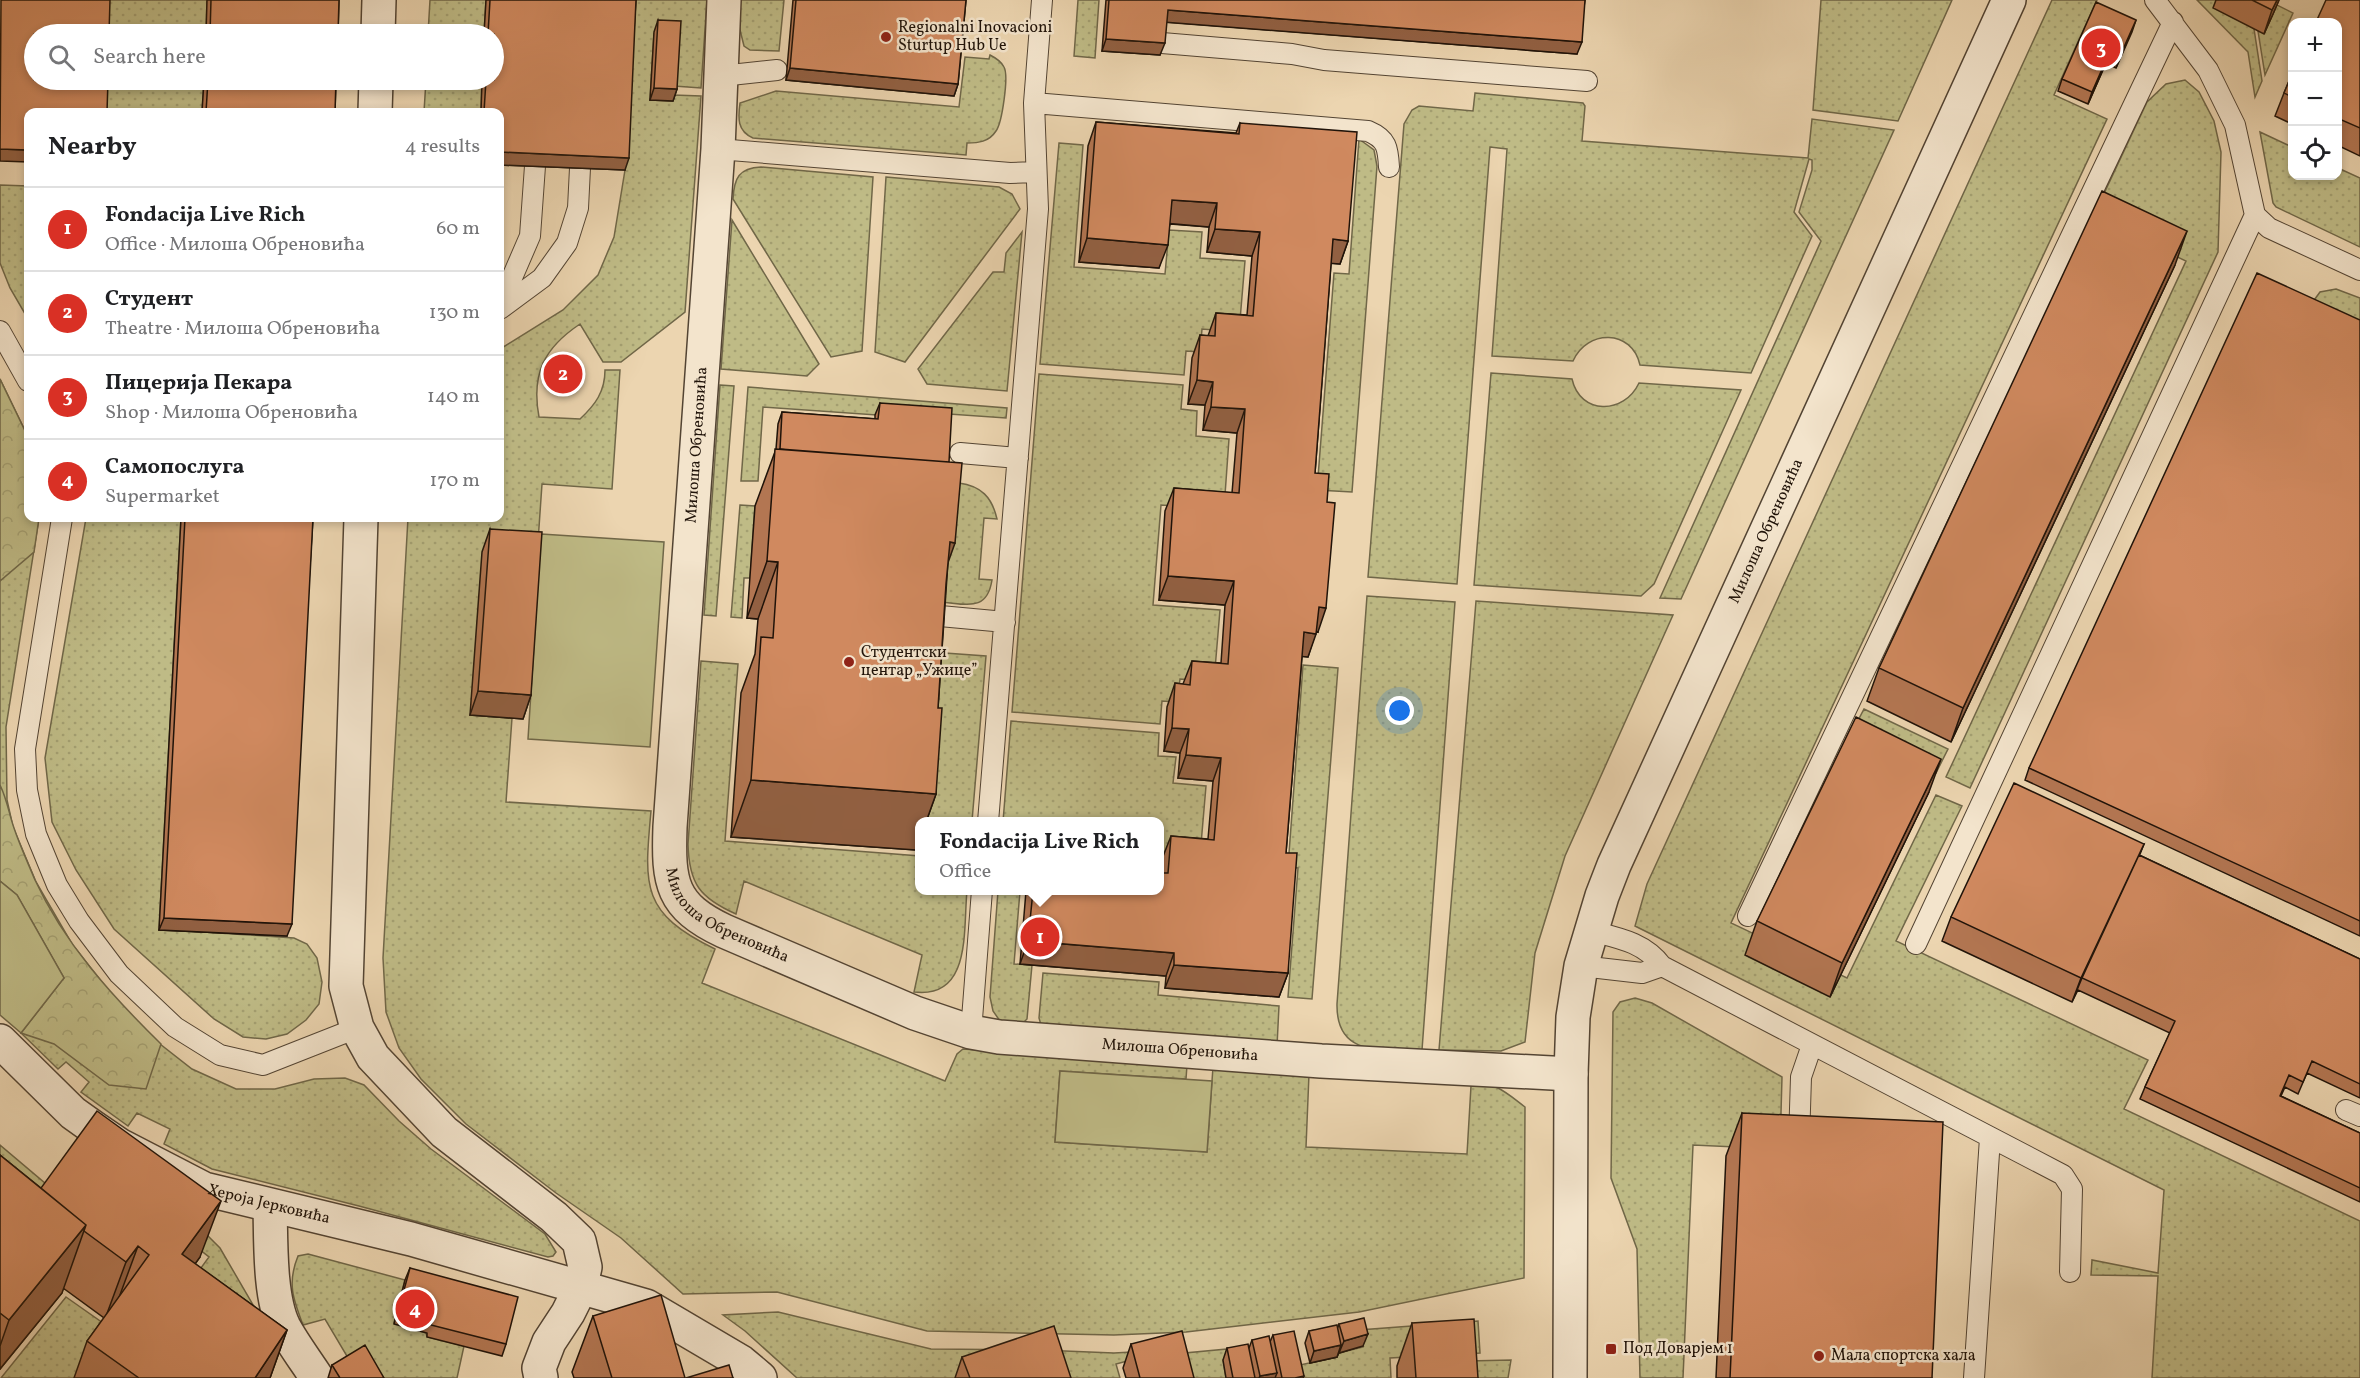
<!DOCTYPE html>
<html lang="en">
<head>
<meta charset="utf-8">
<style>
  body { margin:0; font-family:Vollkorn,serif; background:#f6f6f6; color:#202124 }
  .controls { position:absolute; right:18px; top:18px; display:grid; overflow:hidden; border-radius:12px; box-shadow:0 3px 9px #0003 }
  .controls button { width:54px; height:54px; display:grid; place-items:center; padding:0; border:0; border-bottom:2px solid #e0e0e0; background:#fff; color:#202124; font:30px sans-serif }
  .you { position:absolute; left:1400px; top:711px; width:21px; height:21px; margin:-15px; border:4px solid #fff; border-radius:50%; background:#1a73e8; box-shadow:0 0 0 9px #1a73e833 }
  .badge { display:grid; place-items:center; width:39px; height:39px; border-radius:50%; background:#d93025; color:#fff; font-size:20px; font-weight:700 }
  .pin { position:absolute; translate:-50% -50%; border:3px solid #fff; box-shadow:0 2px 6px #0006 }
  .popup { position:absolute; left:915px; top:817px; width:249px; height:78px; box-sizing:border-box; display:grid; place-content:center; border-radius:12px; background:#fff; filter:drop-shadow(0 2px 4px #0005); font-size:20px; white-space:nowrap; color:#757577 }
  .popup b { font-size:22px; color:#202124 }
  .popup::after { content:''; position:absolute; left:50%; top:100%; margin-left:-12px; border:12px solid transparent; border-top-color:#fff }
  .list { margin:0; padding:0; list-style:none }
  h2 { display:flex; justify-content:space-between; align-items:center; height:78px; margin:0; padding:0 24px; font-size:26px }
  h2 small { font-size:20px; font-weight:400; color:#757577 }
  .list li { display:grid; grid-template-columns:39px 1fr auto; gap:18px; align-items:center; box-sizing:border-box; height:84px; padding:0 24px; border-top:2px solid #e0e0e0 }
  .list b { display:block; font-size:22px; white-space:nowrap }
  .list p { margin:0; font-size:20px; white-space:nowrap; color:#757577 }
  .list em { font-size:20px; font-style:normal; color:#757577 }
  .icon { flex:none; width:33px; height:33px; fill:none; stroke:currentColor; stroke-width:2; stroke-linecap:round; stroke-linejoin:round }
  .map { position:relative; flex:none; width:2360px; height:1378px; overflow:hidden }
  .search { position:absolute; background:#fff; box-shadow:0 3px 9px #0003; left:24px; top:24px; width:480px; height:66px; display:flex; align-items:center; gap:15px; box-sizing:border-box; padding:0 21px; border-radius:33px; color:#757577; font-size:22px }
  .panel { position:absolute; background:#fff; box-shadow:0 3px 9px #0003; left:24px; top:108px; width:480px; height:414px; border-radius:12px }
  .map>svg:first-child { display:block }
</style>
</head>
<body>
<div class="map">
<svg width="2360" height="1378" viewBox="0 0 2360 1378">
  <defs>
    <pattern id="grass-dots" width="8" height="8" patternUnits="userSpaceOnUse" patternTransform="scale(1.5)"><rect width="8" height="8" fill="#bfbb86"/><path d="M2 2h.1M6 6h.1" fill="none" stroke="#a4a072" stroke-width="1.8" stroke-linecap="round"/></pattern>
    <pattern id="forest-crowns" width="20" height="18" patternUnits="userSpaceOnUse" patternTransform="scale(1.5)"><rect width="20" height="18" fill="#bfbb86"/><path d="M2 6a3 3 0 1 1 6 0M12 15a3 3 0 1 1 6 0" fill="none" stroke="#a4a072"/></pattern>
  </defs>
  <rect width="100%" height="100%" fill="#ecd5b0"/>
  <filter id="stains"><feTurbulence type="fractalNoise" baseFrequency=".00333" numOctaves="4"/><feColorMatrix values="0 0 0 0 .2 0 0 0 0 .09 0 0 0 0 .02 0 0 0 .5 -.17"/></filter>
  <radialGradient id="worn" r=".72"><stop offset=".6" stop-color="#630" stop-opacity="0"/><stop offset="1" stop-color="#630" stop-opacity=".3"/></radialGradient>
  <!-- grass -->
  <path fill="url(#grass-dots)" stroke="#706748" stroke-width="1.5" d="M106 0H207L206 34H105Z
    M430 0H486L484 34H428Z
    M633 0H707L701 88 674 86 654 33 650 100 673 95 701 96 685 312 621 362H603L580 324C544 348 531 374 539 417L580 419C595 405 605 392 605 370H620L612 489 542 484 537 556 488 716 512 718 506 802 651 811C644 887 641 913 715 949L702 983 945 1081 957 1054 963 1049 1187 1065 1186 1079 1060 1071 1055 1142 1207 1152 1213 1067 1309 1074 1306 1147 1467 1154 1471 1086C1492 1078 1509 1095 1525 1107L1524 1278 1359 1312 1186 1332 1114 1335 927 1331 777 1292 683 1294 621 1238 556 1193 466 1124 421 1079 399 1048 386 1012 383 958 408 518H500V349L563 310 598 275 614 237 625 170Z
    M739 0H784L779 51 750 50 744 46 739 26Z
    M1078 0H1099L1095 58 1074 56Z
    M1821 0H1952L1898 121 1813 110Z
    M2052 0H2097L2054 95 2107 119 1731 923 1847 978 1936 795 1962 806 1896 941 2148 1060 2124 1109 2360 1221V1378H2152L2158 1276 2091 1275 2092 1260 2158 1273 2164 1190 1635 926 1647 884Z
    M2197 0H2218L2254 29 2262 81 2255 97 2248 52Z
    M2267 0 2293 13 2265 75 2258 31 2264 33Z
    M990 55C996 58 1001 61 1004 67 1009 76 1002 123 996 131 989 142 978 143 967 143L966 155 753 138C737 131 738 118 740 103L776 91 959 107 965 57 989 59Z
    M104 80H204L202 112H103Z
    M426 80H482L481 112H424Z
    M2185 80 2199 92 2214 121 2221 152 2218 252 1970 788 1946 777 2186 261 2093 217 2147 102 2166 84Z
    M1475 93 1583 103 1585 106 1582 141 1808 158 1812 119 1894 130 1681 599 1660 598 1821 241 1799 212 1812 170V160L1809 159 1794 212 1812 236 1751 373 1640 365C1632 329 1587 329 1573 361L1492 356 1507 149 1490 147 1457 584 1368 577 1404 124 1412 110 1419 106 1473 111Z
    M2260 132 2292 147V176H2338V168L2360 178V247L2276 207 2273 203Z
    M1359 139 1374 150 1377 166 1352 492 1317 490 1334 273 1349 274Z
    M1059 143 1083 145 1074 267 1165 274 1169 230 1202 232 1200 258 1245 261 1239 332 1202 329 1200 352 1186 351 1184 375 1040 364Z
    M761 167 873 177 862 351 831 357 733 199C734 178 739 168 761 167Z
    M886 177 999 187 1012 194 1020 209 905 362 875 352Z
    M0 185 28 186V319L10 288 0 263Z
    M732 220 819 364 807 376 721 369Z
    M1022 232 1007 391 927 384 918 369 993 272H1004L1006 253Z
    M2336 289 2360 298V325L2312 303 2320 292Z
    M1491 373 1572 379C1580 415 1624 415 1639 383L1741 390 1654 584 1641 596 1474 585Z
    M1039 374 1183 385 1181 409 1197 411 1196 436 1229 439 1224 509 1161 505 1153 605 1220 610 1214 681 1180 679 1177 702 1162 701 1160 724 1012 712Z
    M0 379 28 437V518H39L6 727 7 800 13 827 36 882 72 944 116 1000 160 1044 192 1069 236 1089H275L314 1079 345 1078 364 1085 399 1121 431 1149 545 1234 556 1252 553 1256 548 1257 359 1206 212 1169 164 1144 170 1129 137 1113 128 1126 81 1092 89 1082 66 1062 58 1069 21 1033 64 978 17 895 0 881Z
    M720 385 734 386 716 616 704 615Z
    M748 387 1007 408 1006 418 949 414 948 420 763 407 758 481H741Z
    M959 483C981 486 992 497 997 519L984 518 979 579 992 580C987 612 967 604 941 602Z
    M740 505 755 506 750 578H744L742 618 731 617Z
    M86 518H181L159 929 294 938 307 944 317 958 322 982 319 1004 306 1020 287 1034 266 1039 243 1037 214 1019 114 929 76 870 52 822 45 758Z
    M1367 596 1455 602 1422 1050C1383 1049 1336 1058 1337 1004Z
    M1476 601 1673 615 1565 856 1535 953 1525 1042 1501 1051 1439 1050Z
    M931 652 986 656 972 821 923 822Z
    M701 661 738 664 725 841 920 856V890L967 891C963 929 972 999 914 992L922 955 744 881 736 914C700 898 689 884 688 844Z
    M1303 665 1338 668 1312 999 1288 997 1298 868 1288 867Z
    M1864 709 1948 749 1936 773 1852 732Z
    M1011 721 1159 733 1158 756 1176 757 1173 783 1206 786 1200 856 1160 853V822H1003Z
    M998 891H1020L1014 964 1032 965 1027 1019 1021 1025 1000 1021 993 1011 990 997Z
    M1043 973 1159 982 1158 995 1279 1006 1277 1046 1041 1025 1039 1018Z
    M1635 998 1652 1003 1782 1077 1780 1149 1693 1145 1683 1378H1640L1637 1249 1611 1178 1613 1012 1620 1002Z
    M0 1145 46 1184 27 1212 0 1191Z
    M199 1227 220 1248 260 1317 171 1309 209 1257 190 1242Z
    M308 1254 405 1280 394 1323 426 1333 427 1337 464 1346 457 1378H373L351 1363 325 1319 303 1325C293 1299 287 1283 298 1256Z
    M66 1297 110 1328 74 1378H1Z
    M778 1312 931 1349 1032 1350 993 1378H797L745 1331 723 1315Z
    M1478 1321 1480 1353 1390 1358 1391 1378H1297L1295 1366 1337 1357 1339 1353 1363 1347 1359 1330Z
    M1290 1343 1223 1360 1226 1378H1192L1185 1353Z
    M1040 1350 1114 1353 1168 1350 1116 1364 1120 1378H1049Z
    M1511 1360 1508 1378H1469L1468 1361Z"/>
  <!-- forest -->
  <path fill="url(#forest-crowns)" stroke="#706748" stroke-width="1.5" d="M0 379 28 437V518H39L34 552 0 581Z
    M0 785C7 799 9 814 14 828 20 846 28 863 35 880 64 943 111 995 161 1044L146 1089 109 1085 54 1044 21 1033 64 978 17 895 0 881Z"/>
  <!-- park -->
  <path fill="#bfbb86" stroke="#706748" stroke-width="1.5" d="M541 534 664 542 650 747 528 739Z
    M0 881 17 895 64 978 21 1033 0 1015Z
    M1060 1071 1212 1081 1207 1152 1055 1142Z"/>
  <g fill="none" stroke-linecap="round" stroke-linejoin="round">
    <!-- service casing -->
    <g stroke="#534433" stroke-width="22">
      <path id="service" d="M2155 0 2208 70 2235 125 2255 215 2269 228 2360 270
        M1162 43 1292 54 1324 60 1587 81
        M721 76 777 70
        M1034 103 1368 131C1387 139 1388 148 1389 167
        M718 149 1010 173 1036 172
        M500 297 508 287 530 236 535 166
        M500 309 542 278 567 243 578 208 580 168
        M0 331 28 381
        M960 453 1018 458
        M62 518 25 749 27 790 36 834 57 885 79 921 119 974 175 1027 220 1055 263 1065 357 1028
        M940 616 1005 622
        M988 822 1038 209 1034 103 1042 0
        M1748 916 2173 22
        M1591 931C1618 938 1644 942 1662 966L2063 1175 2072 1189 2070 1272
        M1916 944 2255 215
        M1581 966 1642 973 1662 966
        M971 1032 982 890
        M2346 1110 2360 1116
        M1799 1141 1801 1077 1812 1045
        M1974 1378 1990 1138"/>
    </g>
    <!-- minor casing -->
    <g stroke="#534433" stroke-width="36">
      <g id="minor">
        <path id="s1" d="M724 0 718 149 670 827C668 883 671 906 724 931L915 1013 971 1032 999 1037 1321 1061 1571 1074"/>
        <path d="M378 34 379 0"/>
        <path d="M375 112 376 80"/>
        <path d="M361 518 346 986 357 1028 373 1057 444 1132 554 1217 579 1241 585 1267 580 1289 568 1313 549 1342 539 1368 541 1378"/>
        <path id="s2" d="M0 1041 73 1113 94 1128 119 1145 204 1189 411 1239 646 1306 741 1362 760 1378"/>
        <path d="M270 1206C271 1239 269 1297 284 1327 293 1344 306 1361 317 1378"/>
      </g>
    </g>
    <!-- tertiary casing -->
    <g stroke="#534433" stroke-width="36">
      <g id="tertiary">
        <path id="s3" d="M1570 1378 1571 1074 1573 1017 1581 966 1602 896 1614 865 2009 0"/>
      </g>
    </g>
    <!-- service -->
    <use href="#service" stroke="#f3e4cc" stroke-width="20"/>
    <!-- minor -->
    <use href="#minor" stroke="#f3e4cc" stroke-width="33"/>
    <!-- tertiary -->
    <use href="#tertiary" stroke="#f3e4cc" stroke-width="33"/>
  </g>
  <!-- wall -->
  <path fill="#b37652" stroke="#201309" stroke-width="1.5" d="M207 0H339L338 34H206Z
    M486 0H636L625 170 500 165V112H481L482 80H494V34H484Z
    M793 0H966L958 84 954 96 786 80Z
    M1106 0H1585L1577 54 1166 22 1160 55 1102 51Z
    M2216 0H2279L2273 14 2264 34 2213 8Z
    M2360 0V156L2337 145V22Z
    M658 20 677 89 673 101 650 100 654 32Z
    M2136 20 2116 68 2106 63 2088 104 2058 91 2062 79Z
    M2292 74V124L2275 116 2284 93Z
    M204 80H336L335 112H202Z
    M1096 122 1236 133 1240 123 1348 241 1340 264 1331 263 1315 473 1318 632 1316 631 1308 657 1302 656 1286 853 1288 973 1279 997 1165 988 1166 976 1020 964 1026 891H1160L1162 859 1171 836 1208 839 1213 781 1178 778 1180 753 1164 751 1167 707 1175 683 1183 684 1192 661 1221 663 1225 605 1159 600 1165 511 1174 488 1232 493 1237 433 1203 430 1205 405 1188 404 1192 358 1200 335 1208 336 1216 313 1247 315 1252 256 1207 252 1209 227 1170 224 1159 268 1079 262 1088 146Z
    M2175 265 1951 742 1867 701 1879 668Z
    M2360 320V936L2025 780 2029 768Z
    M880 403 949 462 948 562 938 708 936 794 926 822H920L916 850 731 837 741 693 755 654 758 619 747 618 755 506 776 449 778 424 782 412 875 419V415Z
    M181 518H313L287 936 159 930Z
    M490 529 531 695 523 719 470 715 482 552Z
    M1929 792 1830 997 1745 955 1757 921Z
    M2144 844 2139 855 2360 959V1098L2307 1073 2298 1094 2285 1087 2281 1096 2360 1133V1202L2140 1099 2145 1087 2170 1033 2078 990 2072 1002 1942 941 1951 917Z
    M1742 1113 1932 1378H1716L1726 1156Z
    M0 1155 41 1188 200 1257 195 1264 287 1330 270 1378H74L87 1341 104 1318 63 1288 62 1293 0 1369Z
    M410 1268 506 1344 502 1356 427 1337V1333L394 1324 405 1280Z
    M593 1316 685 1378H574L572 1372Z
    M1412 1323 1478 1378H1397V1366Z
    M1339 1324 1363 1346 1339 1353V1352L1337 1357 1310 1363 1305 1343 1309 1331 1338 1327Z
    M1273 1335 1304 1376 1303 1378H1226L1223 1360 1227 1348H1249L1252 1340 1270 1342Z
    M1131 1344 1194 1378H1126L1123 1368Z
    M962 1357 1071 1378H955Z
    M332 1365 384 1378H328Z"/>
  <!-- shaded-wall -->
  <path fill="#926042" stroke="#201309" stroke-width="1.5" d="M2277 0H2279L2273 14 2264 34 2272 10Z
    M1168 10 1582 42 1577 54 1163 22Z
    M2136 20 2132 32 2116 68 2120 56Z
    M1106 39 1165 43 1160 55 1102 51Z
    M2110 51 2106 63 2088 104 2092 92Z
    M790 68 958 84 954 96 786 80Z
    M654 88 677 89 673 101 650 100Z
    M0 149 28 150V162L0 161Z
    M500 152 629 158 625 170 500 165Z
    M1172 200 1217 203 1209 227 1164 223Z
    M1215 229 1260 232 1252 256 1207 252Z
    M2187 231 2175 265 1951 742 1963 708Z
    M1087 238 1168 245 1159 268 1079 262Z
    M1333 239 1348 241 1340 264 1325 263Z
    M1197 380 1213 382 1205 405 1188 404Z
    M1211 407 1245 409 1237 433 1203 430Z
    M950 542 955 543 935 599Z
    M767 561 778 562 758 619 747 618Z
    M1168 576 1234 581 1225 605 1159 600Z
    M1319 607 1326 608 1318 632 1310 631Z
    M1304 632 1316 634 1308 657 1295 656Z
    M478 691 531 695 523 719 470 715Z
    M1172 728 1189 729 1180 753 1164 751Z
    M1186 755 1221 758 1213 781 1178 778Z
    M1941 759 1929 792 1830 997 1842 963Z
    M751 780 936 794 926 822H920V838L916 850 731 837Z
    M2144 844 2135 867 2082 978 2072 1002 2081 978Z
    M164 918 292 924 287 936 159 930Z
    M1028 941 1174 953 1166 976 1020 964Z
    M1174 965 1288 973 1279 997 1165 988Z
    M221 1201 200 1257 161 1311 182 1254Z
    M86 1225 62 1293 0 1369V1346L9 1320Z
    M138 1246 117 1303 105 1319 126 1262Z
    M287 1330 270 1378H255Z
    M1368 1334 1363 1346 1339 1353 1344 1341Z
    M1341 1345 1337 1357 1310 1363 1314 1351Z
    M1277 1373 1275 1378H1259L1260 1376Z"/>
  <!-- building -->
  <path fill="#d0895f" stroke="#201309" stroke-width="1.5" d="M1 0H110L109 34H34V80H108L107 112H28V150L0 149Z
    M211 0H339L338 34H210Z
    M490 0H636L629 158 500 152V112H484L486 80H494V34H488Z
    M796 0H966L958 84 790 68Z
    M1109 0H1585L1582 42 1168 10 1165 43 1106 39Z
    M2252 0H2277L2272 10Z
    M2326 0H2360V128L2337 118V22H2316Z
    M2096 2 2136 20 2120 56 2110 51 2092 92 2062 79Z
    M658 20 681 21 677 89 654 88Z
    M2292 74V97L2284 93Z
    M208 80H336L335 112H206Z
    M1096 122 1239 134 1240 123 1357 132 1348 241 1333 239 1315 473 1329 474 1327 502 1335 503 1326 608 1319 607 1316 634 1304 632 1286 853H1297L1288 973 1174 965V953L1028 941 1033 891H1160V873H1168L1171 836 1214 840 1221 758 1186 755 1189 729 1172 728 1175 683 1190 685 1192 661 1228 664 1234 581 1168 576 1174 488 1239 493 1245 409 1211 407 1213 382 1197 380 1200 335 1215 336 1216 313 1253 316 1260 232 1215 229 1217 203 1172 200 1168 245 1087 238Z
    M2102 191 2187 231 1963 708 1879 668Z
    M2257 273 2360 320V921L2029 768Z
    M880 403 952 408 949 462 780 449 782 412 878 419Z
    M775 449 962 463 955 543 950 542 946 584 938 708H942L936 794 751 780 761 637 773 638 778 562 767 561Z
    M185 518H313L292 924 164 918Z
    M490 529 542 532 531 695 478 691Z
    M1856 717 1941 759 1842 963 1757 921Z
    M2014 783 2144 844 2081 978 1951 917Z
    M2139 855 2360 959V1084L2312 1061 2303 1082 2289 1075 2280 1096 2360 1133V1188L2145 1087 2175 1021 2082 978Z
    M97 1111 221 1201 182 1254 287 1330 255 1378H139L87 1341 149 1255 138 1246 126 1262 84 1231 86 1225 41 1188Z
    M1742 1113 1943 1122 1932 1378H1730Z
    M0 1155 86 1225 9 1320 0 1313Z
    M410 1268 518 1297 506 1344 431 1325 432 1321 398 1312Z
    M661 1295 685 1378H612L593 1316Z
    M1364 1318 1368 1334 1344 1341 1339 1324Z
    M1474 1319 1478 1378H1416L1412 1323Z
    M1337 1325 1341 1345 1314 1351 1309 1331Z
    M1054 1326 1071 1378H970L962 1357Z
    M1182 1331 1194 1378H1140L1131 1344Z
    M1294 1331 1304 1376 1295 1378H1282L1273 1335Z
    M1269 1336 1277 1373 1260 1376 1252 1340Z
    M1248 1344 1255 1378H1233L1227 1348Z
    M365 1345 384 1378H340L332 1365Z
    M729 1365 733 1378H686Z"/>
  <!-- markers -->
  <g fill="#8f2418" stroke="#f3e4cc" stroke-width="2">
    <circle cx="886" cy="37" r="6"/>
    <circle cx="849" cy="662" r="6"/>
    <rect x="1605" y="1343" width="12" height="12" rx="3"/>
    <circle cx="1819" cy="1356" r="6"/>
  </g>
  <g text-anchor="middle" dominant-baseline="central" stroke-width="5" stroke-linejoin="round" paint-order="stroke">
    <!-- poi labels -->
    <g font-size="16" fill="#201309" stroke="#f3e4cc" text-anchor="start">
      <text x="898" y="28">Regionalni Inovacioni<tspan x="898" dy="18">Sturtup Hub Ue</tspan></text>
      <text x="861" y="653">Студентски<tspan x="861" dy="18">центар „Ужице”</tspan></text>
      <text x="1623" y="1349">Под Доварјем 1</text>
      <text x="1831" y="1356">Мала спортска хала</text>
    </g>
    <!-- street labels -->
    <g font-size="16" fill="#201309" stroke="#f3e4cc">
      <text transform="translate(697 445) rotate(-86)">Милоша Обреновића</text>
      <text stroke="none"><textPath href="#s3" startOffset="886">Милоша Обреновића</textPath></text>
      <text stroke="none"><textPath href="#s1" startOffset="948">Милоша Обреновића</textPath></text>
      <text stroke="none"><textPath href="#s1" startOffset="1434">Милоша Обреновића</textPath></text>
      <text stroke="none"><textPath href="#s2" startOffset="321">Хероја Јерковића</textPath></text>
    </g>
  </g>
  <rect width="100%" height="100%" filter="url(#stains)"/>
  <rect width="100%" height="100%" fill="url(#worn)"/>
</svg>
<div class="controls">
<button>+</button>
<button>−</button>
<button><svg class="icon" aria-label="locate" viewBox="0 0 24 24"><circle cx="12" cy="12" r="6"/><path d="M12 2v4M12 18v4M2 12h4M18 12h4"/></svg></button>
</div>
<div class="you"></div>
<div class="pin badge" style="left:1040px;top:937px">1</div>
<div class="popup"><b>Fondacija Live Rich</b>Office</div>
<div class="pin badge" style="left:563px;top:374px">2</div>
<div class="pin badge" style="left:2101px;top:48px">3</div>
<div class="pin badge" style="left:415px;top:1309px">4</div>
<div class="search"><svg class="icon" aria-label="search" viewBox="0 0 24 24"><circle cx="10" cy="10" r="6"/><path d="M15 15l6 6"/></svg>Search here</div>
<section class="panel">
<h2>Nearby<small>4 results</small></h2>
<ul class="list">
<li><span class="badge">1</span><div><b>Fondacija Live Rich</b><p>Office · Милоша Обреновића</p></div><em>60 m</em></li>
<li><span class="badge">2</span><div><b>Студент</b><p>Theatre · Милоша Обреновића</p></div><em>130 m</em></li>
<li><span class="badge">3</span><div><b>Пицерија Пекара</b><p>Shop · Милоша Обреновића</p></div><em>140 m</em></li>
<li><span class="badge">4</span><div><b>Самопослуга</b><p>Supermarket</p></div><em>170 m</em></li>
</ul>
</section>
</div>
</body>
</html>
